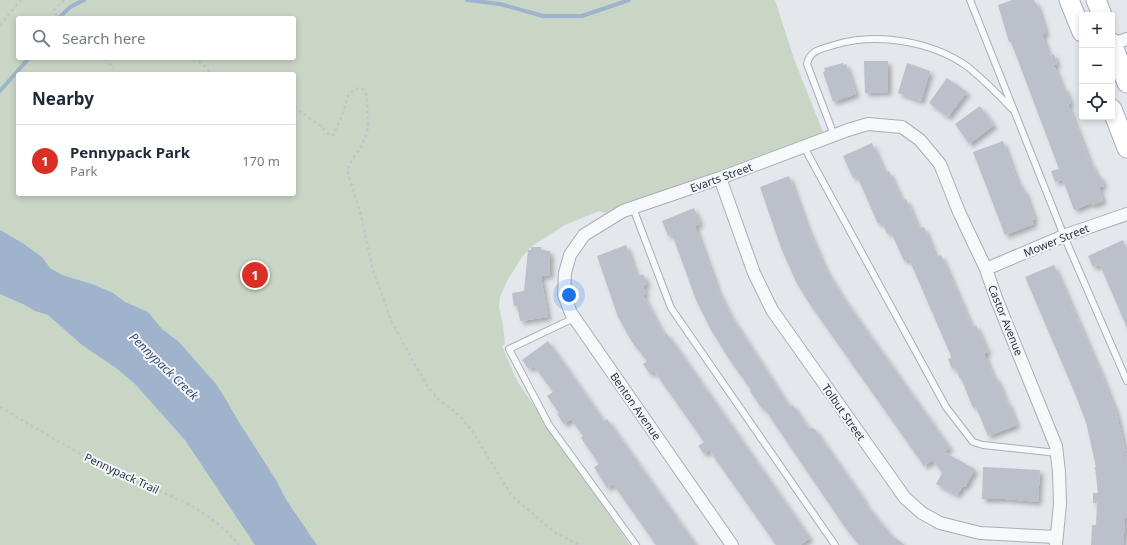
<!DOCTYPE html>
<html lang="en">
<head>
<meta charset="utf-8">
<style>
  body { margin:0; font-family:"Noto Sans",sans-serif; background:#f6f6f7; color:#1f2937 }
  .controls { position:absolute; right:12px; top:12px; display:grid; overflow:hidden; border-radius:4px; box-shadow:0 2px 6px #0003 }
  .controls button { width:36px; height:36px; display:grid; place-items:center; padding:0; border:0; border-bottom:1px solid #e0e1e3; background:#fff; color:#1f2937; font:20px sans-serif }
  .you { position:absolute; left:569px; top:295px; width:14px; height:14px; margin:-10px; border:3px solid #fff; border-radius:50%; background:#1a73e8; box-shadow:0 0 0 6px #1a73e833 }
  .badge { display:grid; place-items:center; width:26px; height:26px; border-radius:50%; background:#d93025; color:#fff; font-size:13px; font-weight:700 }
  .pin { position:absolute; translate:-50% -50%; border:2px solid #fff; box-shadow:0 1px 4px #0006 }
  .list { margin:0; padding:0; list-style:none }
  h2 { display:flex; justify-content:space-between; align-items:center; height:52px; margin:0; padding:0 16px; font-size:17px }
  h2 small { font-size:13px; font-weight:400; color:#747a83 }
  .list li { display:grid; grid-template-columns:26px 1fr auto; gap:12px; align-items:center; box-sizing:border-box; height:72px; padding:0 16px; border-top:1px solid #e0e1e3 }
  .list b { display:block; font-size:15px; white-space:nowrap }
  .list p { margin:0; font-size:13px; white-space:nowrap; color:#747a83 }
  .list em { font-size:13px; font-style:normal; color:#747a83 }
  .icon { flex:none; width:22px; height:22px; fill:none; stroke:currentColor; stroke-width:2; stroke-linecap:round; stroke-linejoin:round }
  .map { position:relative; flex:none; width:1127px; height:545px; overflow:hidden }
  .search { position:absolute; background:#fff; box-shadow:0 2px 6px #0003; left:16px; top:16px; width:280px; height:44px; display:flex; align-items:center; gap:10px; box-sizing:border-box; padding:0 14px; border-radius:4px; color:#747a83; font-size:15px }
  .panel { position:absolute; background:#fff; box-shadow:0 2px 6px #0003; left:16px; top:72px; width:280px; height:124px; border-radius:4px }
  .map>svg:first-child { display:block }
</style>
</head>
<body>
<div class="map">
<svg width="1127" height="545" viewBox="0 0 1127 545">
  <defs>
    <filter id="shadow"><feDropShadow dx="3.5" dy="3.5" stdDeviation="2" flood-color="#0004"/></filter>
  </defs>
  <rect width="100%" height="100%" fill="#e4e7ec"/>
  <!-- green -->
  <path fill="#c9d6c5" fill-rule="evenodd" d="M0 0H775L794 59 823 132 605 213 599 211 565 225 532 246 522 257 507 281 500 297 499 307 503 325 505 344 502 346 517 381 630 545H0ZM18 18H294V58H18ZM18 74H294V194H18Z"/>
  <!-- water -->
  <path fill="#9fb4cc" d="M0 230 24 244 42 257 50 268 62 275 95 285 113 293 125 302 148 312 162 329 179 342 216 384 225 398 237 419 276 480 287 501 317 545H255L185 440 135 384 116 368 82 345 48 315 35 311 25 305 0 294Z"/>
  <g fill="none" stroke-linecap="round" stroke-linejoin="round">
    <!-- stream -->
    <path stroke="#9fb4cc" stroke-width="4" d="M467 0 500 4 543 16H582L629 0
      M59 18 70 7 84 0
      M0 91 29 58"/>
  </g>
  <!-- building -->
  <path fill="#bbc0ca" filter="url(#shadow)" d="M1012 0H1034L1036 4H1037L1046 33 1042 35 1049 55 1054 54 1057 64 1054 65 1063 89 1065 88 1071 103 1068 105 1091 165 1092 164 1097 176 1100 175 1104 186 1099 187 1103 201 1092 205 1091 203 1074 210 1063 180 1055 182 1051 171 1059 169 1011 42H1009L998 5Z
    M864 61H888V92L865 93Z
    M843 63V65L846 64 856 94 833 102 823 72 825 71 824 68Z
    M907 63 930 71 921 101 898 93Z
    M947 78 967 92 948 117 929 103Z
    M980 106 994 125 969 144 955 124Z
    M1003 141 1018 183H1020L1022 190 1024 189 1035 219 1032 220 1034 224 1005 235 973 152Z
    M872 143 885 173 889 171 902 201 906 199 919 229 924 227 936 257 941 255 972 327 976 325 988 352 984 354 994 378 996 377 1007 403 1008 402 1017 425 988 436 976 407 973 408 961 378 960 379 955 367 952 369 948 359 951 358V356L909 259 904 261 891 232 887 234 882 222 878 224 857 176 853 178 843 156Z
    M789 176 808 229 825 268 842 296 950 448 944 452 975 469 965 487 963 486 957 495 936 484 942 473 933 460 924 466 811 306 796 282 781 248 760 187Z
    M694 208 700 224 695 226 719 293 731 316 789 406 793 405 809 429 812 427 813 429 814 428 865 501 864 502 891 535 905 545H859L846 529 764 408 762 409 750 391 751 390 729 359 711 330 696 300 672 234 668 236 662 221Z
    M1123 240 1127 249V328L1100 265 1093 267 1088 256Z
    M626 245 637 276 643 274 645 278 647 284 643 286 646 294 643 295 664 335 666 333 673 342 810 538 800 545H776L709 450 704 454 698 446 704 442 654 371 650 374 643 364 647 361 632 342 618 317 597 256Z
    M531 247H541V250L550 251V275L541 276 548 317 521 321 520 320 517 306H514L512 293 524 291 528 250H531Z
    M1054 265 1102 376 1116 412 1126 453 1127 467V518L1125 517V533H1124L1123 545H1091L1092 525H1096L1097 503H1093V493H1098L1095 467H1096L1086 422 1074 391 1025 277Z
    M548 341 604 421 607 419 696 545H656L613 484 607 488 594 467 599 464 581 438 583 436 571 419 564 424 557 414 559 413 547 396 553 392 534 366 529 369 522 360Z
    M983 467 1040 470 1038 502 1006 499H982Z"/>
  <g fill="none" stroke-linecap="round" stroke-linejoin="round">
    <!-- lane casing -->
    <g stroke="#a9aeb7" stroke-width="8">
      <path id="lane" d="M970 0 1064 236 1127 381
        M834 135 807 64C810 50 821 49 834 45 876 32 932 41 968 67 984 80 998 94 1012 109
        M804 147 946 407 973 442 983 445 1057 453
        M633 208 671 308 835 545
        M574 318 509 349 549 425 636 545"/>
    </g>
    <!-- street casing -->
    <g stroke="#a9aeb7" stroke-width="14">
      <path id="street" d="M1112 44 1127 39
        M720 178 754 273 772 310 905 498 922 513 940 523 980 533 1056 537
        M986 269 1066 235 1127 214
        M732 545 571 313 564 295 565 273 570 255 584 235 623 211 720 178 848 130 868 124 902 127 920 140 940 164 959 212 986 269 996 298 1056 446 1059 472 1060 504 1056 545"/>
    </g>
    <!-- primary casing -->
    <g stroke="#a3abb8" stroke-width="21">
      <path id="primary" d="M1069 0 1082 32
        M1096 0 1102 15
        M1112 43 1127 83
        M1112 109 1127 148"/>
    </g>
    <!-- path -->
    <path stroke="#c2c5cb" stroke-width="2.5" stroke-dasharray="3 3" stroke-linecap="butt" d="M64 0C62 4 57 5 54 10L55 14 65 18
      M0 25 21 0
      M106 58 113 69
      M187 58C198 61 206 64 210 74
      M294 107 322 127 330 136 333 135 342 116 348 96 355 89 360 88 364 90 366 94 367 103 368 128 362 145 349 165 348 173 361 215 372 267 391 320 414 363 427 385 438 399 461 417 474 434 512 496 554 532 579 545
      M0 407C36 428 71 450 109 469 155 492 205 502 239 545"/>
    <!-- lane -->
    <use href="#lane" stroke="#f7f8fa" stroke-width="6"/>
    <!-- street -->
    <use href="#street" stroke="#f7f8fa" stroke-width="12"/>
    <!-- primary -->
    <use href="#primary" stroke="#fff" stroke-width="19"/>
  </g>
  <g text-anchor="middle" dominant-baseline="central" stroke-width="4" stroke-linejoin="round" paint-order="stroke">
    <!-- street labels -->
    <g font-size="11" fill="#2b3445" stroke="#f4f6f9">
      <text transform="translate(721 177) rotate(-20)">Evarts Street</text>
      <text transform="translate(1056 240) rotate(-22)">Mower Street</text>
      <text transform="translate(1006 320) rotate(68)">Castor Avenue</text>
      <text transform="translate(636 406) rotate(55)">Benton Avenue</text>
      <text transform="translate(844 412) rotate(55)">Tolbut Street</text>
      <text transform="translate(122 473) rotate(25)">Pennypack Trail</text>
    </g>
    <!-- water labels -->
    <g font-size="12" font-style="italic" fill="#34527a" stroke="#f4f6f9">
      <text transform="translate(164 366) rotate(44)">Pennypack Creek</text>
    </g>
  </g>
</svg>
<div class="controls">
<button>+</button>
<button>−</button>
<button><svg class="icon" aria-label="locate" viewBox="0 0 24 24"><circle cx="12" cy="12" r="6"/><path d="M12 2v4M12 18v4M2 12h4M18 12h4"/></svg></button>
</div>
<div class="you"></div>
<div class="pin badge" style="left:255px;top:275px">1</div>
<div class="search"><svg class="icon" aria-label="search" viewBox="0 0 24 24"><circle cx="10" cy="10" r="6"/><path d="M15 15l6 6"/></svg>Search here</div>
<section class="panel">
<h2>Nearby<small></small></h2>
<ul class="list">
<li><span class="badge">1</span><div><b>Pennypack Park</b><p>Park</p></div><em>170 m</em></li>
</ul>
</section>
</div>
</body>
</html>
